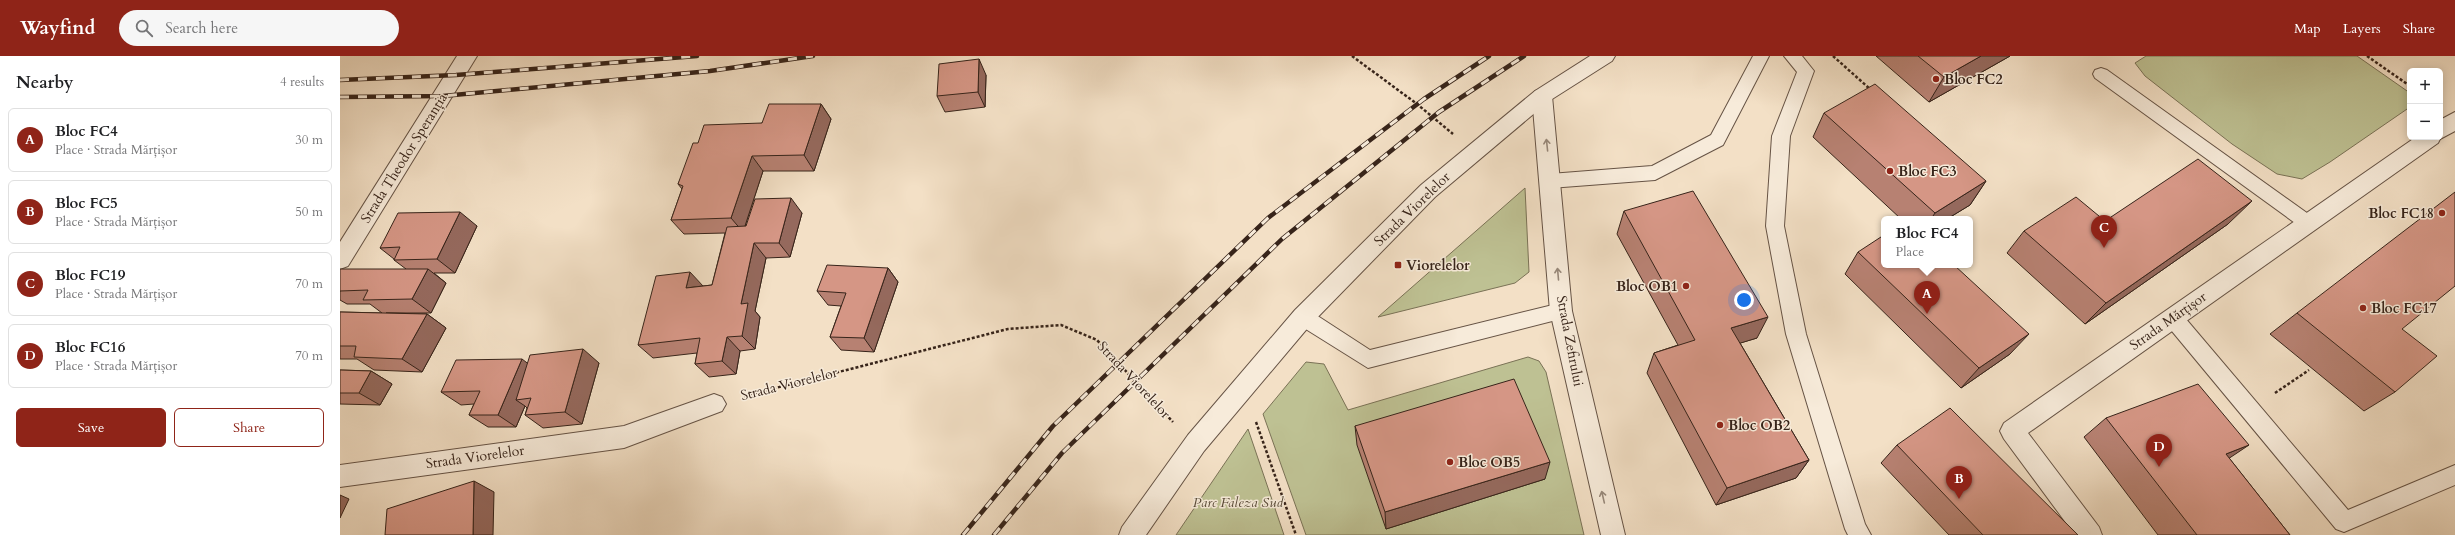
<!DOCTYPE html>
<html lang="en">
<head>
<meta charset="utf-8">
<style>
  body { margin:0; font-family:Cardo,serif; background:#f6f6f6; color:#202124 }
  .controls { position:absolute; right:12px; top:12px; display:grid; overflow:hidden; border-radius:6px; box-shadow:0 2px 10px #0003 }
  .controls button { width:36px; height:36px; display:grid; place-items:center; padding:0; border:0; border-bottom:1px solid #e0e0e0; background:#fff; color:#202124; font:20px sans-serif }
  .you { position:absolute; left:1404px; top:244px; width:14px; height:14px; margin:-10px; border:3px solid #fff; border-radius:50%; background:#1a73e8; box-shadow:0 0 0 6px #1a73e833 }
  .badge { display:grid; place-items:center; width:26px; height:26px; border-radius:50%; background:#8f2418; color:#fff; font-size:13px; font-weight:700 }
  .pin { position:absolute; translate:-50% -33px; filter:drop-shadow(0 1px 2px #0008) }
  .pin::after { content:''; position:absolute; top:21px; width:14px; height:12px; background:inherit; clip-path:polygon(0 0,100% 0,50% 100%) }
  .popup { position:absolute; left:1541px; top:160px; width:92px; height:52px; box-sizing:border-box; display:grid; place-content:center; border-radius:6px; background:#fff; filter:drop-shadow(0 1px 3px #0005); font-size:13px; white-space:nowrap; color:#757577 }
  .popup b { font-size:15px; color:#202124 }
  .popup::after { content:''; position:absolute; left:50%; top:100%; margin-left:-8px; border:8px solid transparent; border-top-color:#fff }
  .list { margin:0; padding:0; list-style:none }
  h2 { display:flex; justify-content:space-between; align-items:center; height:52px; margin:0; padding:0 16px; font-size:17px }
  h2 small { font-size:13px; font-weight:400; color:#757577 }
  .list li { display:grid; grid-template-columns:26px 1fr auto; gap:12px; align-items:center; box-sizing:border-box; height:64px; margin:0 8px 8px; padding:0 8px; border:1px solid #e0e0e0; border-radius:6px }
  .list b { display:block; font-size:15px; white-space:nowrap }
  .list p { margin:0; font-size:13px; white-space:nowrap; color:#757577 }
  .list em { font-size:13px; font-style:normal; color:#757577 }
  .actions { display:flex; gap:8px; padding:12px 16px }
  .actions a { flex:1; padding:9px 0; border:1px solid #8f2418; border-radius:6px; text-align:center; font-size:14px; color:#8f2418 }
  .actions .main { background:#8f2418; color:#fff }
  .icon { flex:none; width:22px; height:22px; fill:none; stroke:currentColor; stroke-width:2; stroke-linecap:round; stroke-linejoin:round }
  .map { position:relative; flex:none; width:2115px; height:479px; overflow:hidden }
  header { display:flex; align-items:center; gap:24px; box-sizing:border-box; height:56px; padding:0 20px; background:#8f2418; color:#fff }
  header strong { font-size:19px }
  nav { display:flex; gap:22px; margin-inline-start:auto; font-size:14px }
  .search { width:280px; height:36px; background:#f6f6f6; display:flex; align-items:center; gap:10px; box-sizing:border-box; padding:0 14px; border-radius:22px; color:#757577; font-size:15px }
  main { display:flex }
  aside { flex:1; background:#fff }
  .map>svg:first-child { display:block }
</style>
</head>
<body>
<header>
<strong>Wayfind</strong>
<div class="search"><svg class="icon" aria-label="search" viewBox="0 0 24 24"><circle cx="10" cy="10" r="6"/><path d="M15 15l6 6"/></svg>Search here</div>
<nav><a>Map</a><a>Layers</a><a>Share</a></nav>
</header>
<main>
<aside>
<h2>Nearby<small>4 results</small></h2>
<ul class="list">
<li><span class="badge">A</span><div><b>Bloc FC4</b><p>Place · Strada Mărțișor</p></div><em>30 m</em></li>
<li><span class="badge">B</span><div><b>Bloc FC5</b><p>Place · Strada Mărțișor</p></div><em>50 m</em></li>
<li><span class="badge">C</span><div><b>Bloc FC19</b><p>Place · Strada Mărțișor</p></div><em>70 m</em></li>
<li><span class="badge">D</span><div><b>Bloc FC16</b><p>Place · Strada Mărțișor</p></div><em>70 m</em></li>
</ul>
<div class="actions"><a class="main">Save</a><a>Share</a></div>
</aside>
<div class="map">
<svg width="2115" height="479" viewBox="0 0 2115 479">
  <rect width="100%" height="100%" fill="#f3e0c6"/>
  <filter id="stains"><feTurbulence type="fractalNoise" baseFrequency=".005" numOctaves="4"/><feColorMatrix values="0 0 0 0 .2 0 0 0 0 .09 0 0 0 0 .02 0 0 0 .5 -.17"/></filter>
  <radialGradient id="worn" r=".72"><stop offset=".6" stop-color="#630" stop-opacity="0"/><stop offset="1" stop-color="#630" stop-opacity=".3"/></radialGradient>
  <!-- green -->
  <path fill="#bec193" stroke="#7a7256" d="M1806 0H2017L2070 37V51L1990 106 1962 123 1937 118 1892 88 1805 20 1795 7Z
    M1185 132 1189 216 1175 227 1038 261Z
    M1188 301 1199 305 1206 316 1244 479H966L923 358 966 306 984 308 1008 354Z
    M908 373 944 479H836Z"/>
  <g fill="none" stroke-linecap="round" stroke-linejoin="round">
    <!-- service casing -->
    <g stroke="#665345" stroke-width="2">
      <path id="service" d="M1413 0H1429L1383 89 1315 124 1210 132 1204 130 1201 125 1204 120 1210 118 1312 110 1371 79Z
        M1444 0H1462L1474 15 1450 80 1444 170 1466 278 1525 468 1531 479H1508L1505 473 1446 278 1426 170 1432 80 1457 16Z
        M1761 12 1767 14 1974 162 1977 167 1974 172 1968 174 1962 172 1755 22 1753 18 1755 14Z
        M1221 247 1228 249 1231 255 1228 261 1028 312 956 267 953 261 956 255 963 253 970 255 1030 294Z
        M1833 254 1840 256 2008 454 2115 409V429L2004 476 1996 473 1826 268 1823 262 1826 256Z"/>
    </g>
    <!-- minor casing -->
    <g stroke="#665345" stroke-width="2">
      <path id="minor" d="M117 0H137L8 210 0 213V186Z
        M1202 33 1209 35 1212 40 1232 255 1285 479H1261L1210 255 1192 40 1195 35Z
        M2115 56V75L2100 83 2098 87 1688 377 1759 471 1762 479H1735L1664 383 1660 375 1664 367 2076 81H2100V64Z
        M374 338 382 341 386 348 382 355 284 392 0 431V409L284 370Z"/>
    </g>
    <!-- tertiary casing -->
    <g stroke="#665345" stroke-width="2">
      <path id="tertiary" d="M1250 0H1275L1272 5 1209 45 1095 141 971 268 864 395 806 479H779L782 471 848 379 955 254 1081 129 1195 35Z"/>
    </g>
    <!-- path -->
    <path stroke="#37241a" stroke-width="2.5" stroke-dasharray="3 2" stroke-linecap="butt" d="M1012 0 1077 48 1113 78
      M1493 0 1530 33
      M2027 0 2070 30
      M1935 337 1969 314
      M404 340 668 273 721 269 757 284 833 366
      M916 366 956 479"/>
    <!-- service -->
    <use href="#service" fill="#f7ebda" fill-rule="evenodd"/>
    <!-- minor -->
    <use href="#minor" fill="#f7ebda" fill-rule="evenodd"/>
    <!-- tertiary -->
    <use href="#tertiary" fill="#f7ebda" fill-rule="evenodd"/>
    <!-- rail casing -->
    <g stroke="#37241a" stroke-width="4.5">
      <path id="rail" d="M0 24 116 19 357 0
        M0 41 103 40 370 15 473 0
        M623 479 713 370 928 162 1084 43 1149 0
        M654 479 722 397 942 183 1099 56 1184 0"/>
    </g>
    <!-- rail -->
    <use href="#rail" stroke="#f7ebda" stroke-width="3" stroke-dasharray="9" stroke-linecap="butt"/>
  </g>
  <!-- wall -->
  <path fill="#b78172" stroke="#37241a" d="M1536 0H1670L1589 46Z
    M646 19 645 51 605 56 597 40Z
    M481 48 491 63 474 115H423L405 170 462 157 450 201 426 202 415 255 420 261 415 293 400 295 396 318 369 321 355 308 357 297 313 302 298 289 363 230 372 229 385 177 344 178 331 164 342 133 338 128 358 87 422 67Z
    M1484 57 1646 125 1630 149 1607 163H1561L1473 81Z
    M1284 155 1417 282 1400 287 1469 404 1456 422 1376 449 1307 317 1314 297 1338 289 1277 178Z
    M1765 165 1888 168 1745 268 1667 197 1684 175Z
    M137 170 115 217H94L106 227 91 257H46L87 258 106 272 82 316 34 314 17 303H0V256L42 257 30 248H7L0 244V235L66 213 54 204V203L40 192Z
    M1518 196 1670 298 1621 332 1505 218Z
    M548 212 558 226 534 296 501 294 490 281 501 250 488 249 477 235Z
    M1957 257 2062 273 2055 336 2024 355 1930 278Z
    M187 307H259L242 368 203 372 185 359 187 352 185 350 176 371H148L129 359 134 348 121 349 101 336Z
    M0 314 31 315 52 328 40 349 0 348Z
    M1766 362 1889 402 1950 479H1818L1744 381Z
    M1015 370 1205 423 1046 473 1017 389Z
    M1557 389 1738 479H1609L1541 407Z"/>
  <!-- shaded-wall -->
  <path fill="#95695d" stroke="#37241a" d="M1641 0H1670L1589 46 1604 21Z
    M639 3 646 19 645 51 638 36Z
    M481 48 491 63 474 115 464 99Z
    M412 100 423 115 403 176 391 162Z
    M1646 125 1630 149 1607 163H1591L1595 157Z
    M451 142 462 157 450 201 439 187Z
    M1912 145 1888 168 1745 268 1766 247Z
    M120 156 137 170 115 217 97 203Z
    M414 187 426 202 415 255 420 261 415 293 402 280 401 248Z
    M548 212 558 226 534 296 524 282Z
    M88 213 106 227 91 257 72 243Z
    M350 216 363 230 346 232Z
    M87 258 106 272 82 316 62 303Z
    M1428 261 1417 282 1381 293 1391 272Z
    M1689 278 1670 298 1621 332 1639 312Z
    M387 281 400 295 396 318 382 305Z
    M243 293 259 307 242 368 225 356Z
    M182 303 199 316 176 344 185 350 176 371 158 359Z
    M31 315 52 328 40 349 19 337Z
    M1909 389 1882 407 1886 398Z
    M1469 404 1456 422 1376 449 1387 432Z
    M1210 406 1205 423 1046 473 1045 456Z
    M134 425 154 436 153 479H133Z
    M0 439 9 443 0 462Z"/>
  <!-- building -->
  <path fill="#d59685" stroke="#37241a" d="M1578 0H1641L1604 21Z
    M639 3 638 36 597 40 599 8Z
    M1535 28 1646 125 1595 157 1484 57Z
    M429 48H481L464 99 412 100 391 162 331 164 343 130 338 128 353 87H358L364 69 422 67Z
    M1858 103 1912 145 1766 247 1684 175 1736 141 1765 165Z
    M1353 135 1428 261 1391 272 1469 404 1387 432 1314 297 1355 284 1284 155Z
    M2115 136V230L2062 273 2097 300 2055 336 1957 257Z
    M451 142 439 187H414L401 248 408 247 402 280 387 281 382 305 355 308 360 282 298 289 316 220 350 216 346 232 372 229 387 171 406 170 415 143Z
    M120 156 97 203 54 204 60 191 40 192 58 157Z
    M1544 179V209H1614L1689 278 1639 312 1518 196Z
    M487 209 548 212 524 282 490 281 506 237 477 235Z
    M0 213H88L72 243 23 244 28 234 0 235Z
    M0 256 87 258 62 303 14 301 16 290H0Z
    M243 293 225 356 185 359 191 342 176 344 190 299Z
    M182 303 158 359H129L140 335 101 336 116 304Z
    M0 314 31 315 19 337H0Z
    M1174 323 1210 406 1045 456 1015 370Z
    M1858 328 1909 389 1886 398 1950 479H1857L1766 362Z
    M1610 352 1738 479H1643L1557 389Z
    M134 425 133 479H45L47 453Z"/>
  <!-- one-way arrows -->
  <defs><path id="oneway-shaft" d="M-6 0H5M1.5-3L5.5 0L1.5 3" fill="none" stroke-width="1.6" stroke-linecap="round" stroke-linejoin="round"/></defs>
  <g stroke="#97887a">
    <use href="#oneway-shaft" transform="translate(1207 89) rotate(-96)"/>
    <use href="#oneway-shaft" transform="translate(1218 218) rotate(-95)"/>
    <use href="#oneway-shaft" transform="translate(1263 441) rotate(-103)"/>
  </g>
  <!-- markers -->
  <g fill="#8f2418" stroke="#f7ebda" stroke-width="1.5">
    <circle cx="1596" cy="23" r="4"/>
    <circle cx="1550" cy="115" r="4"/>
    <circle cx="2102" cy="157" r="4"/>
    <rect x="1054" y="205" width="8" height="8" rx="2"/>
    <circle cx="1346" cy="230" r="4"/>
    <circle cx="2023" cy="252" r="4"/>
    <circle cx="1380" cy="369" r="4"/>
    <circle cx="1110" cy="406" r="4"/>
  </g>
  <g text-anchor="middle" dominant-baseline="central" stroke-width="3" stroke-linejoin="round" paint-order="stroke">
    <!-- poi labels -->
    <g font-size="14" font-weight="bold" fill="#37241a" stroke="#f7ebda" text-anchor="start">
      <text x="1604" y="23">Bloc FC2</text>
      <text x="1558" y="115">Bloc FC3</text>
      <text x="2094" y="157" text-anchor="end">Bloc FC18</text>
      <text x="1066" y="209">Viorelelor</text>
      <text x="1338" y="230" text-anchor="end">Bloc OB1</text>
      <text x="2031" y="252">Bloc FC17</text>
      <text x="1388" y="369">Bloc OB2</text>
      <text x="1118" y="406">Bloc OB5</text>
    </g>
    <!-- street labels -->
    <g font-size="14" fill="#37241a" stroke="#f7ebda">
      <text transform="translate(64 102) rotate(-58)">Strada Theodor Speranția</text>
      <text transform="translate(1072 153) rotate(-44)">Strada Viorelelor</text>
      <text transform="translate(1828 265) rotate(-35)">Strada Mărțișor</text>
      <text transform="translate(1230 285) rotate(79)">Strada Zefirului</text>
      <text transform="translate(794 324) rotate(47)">Strada Viorelelor</text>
      <text transform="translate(449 328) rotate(-14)">Strada Viorelelor</text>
      <text transform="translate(135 401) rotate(-8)">Strada Viorelelor</text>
    </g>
    <!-- park labels -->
    <g font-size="14" font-style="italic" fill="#594b38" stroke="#f7ebda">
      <text x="898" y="446">Parc Faleza Sud</text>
    </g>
  </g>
  <rect width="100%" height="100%" filter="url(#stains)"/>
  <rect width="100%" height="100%" fill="url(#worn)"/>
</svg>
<div class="controls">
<button>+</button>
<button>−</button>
</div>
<div class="you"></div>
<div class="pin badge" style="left:1587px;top:258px">A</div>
<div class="popup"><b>Bloc FC4</b>Place</div>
<div class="pin badge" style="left:1619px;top:443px">B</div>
<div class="pin badge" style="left:1764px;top:192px">C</div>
<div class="pin badge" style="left:1819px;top:411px">D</div>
</div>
</main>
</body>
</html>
